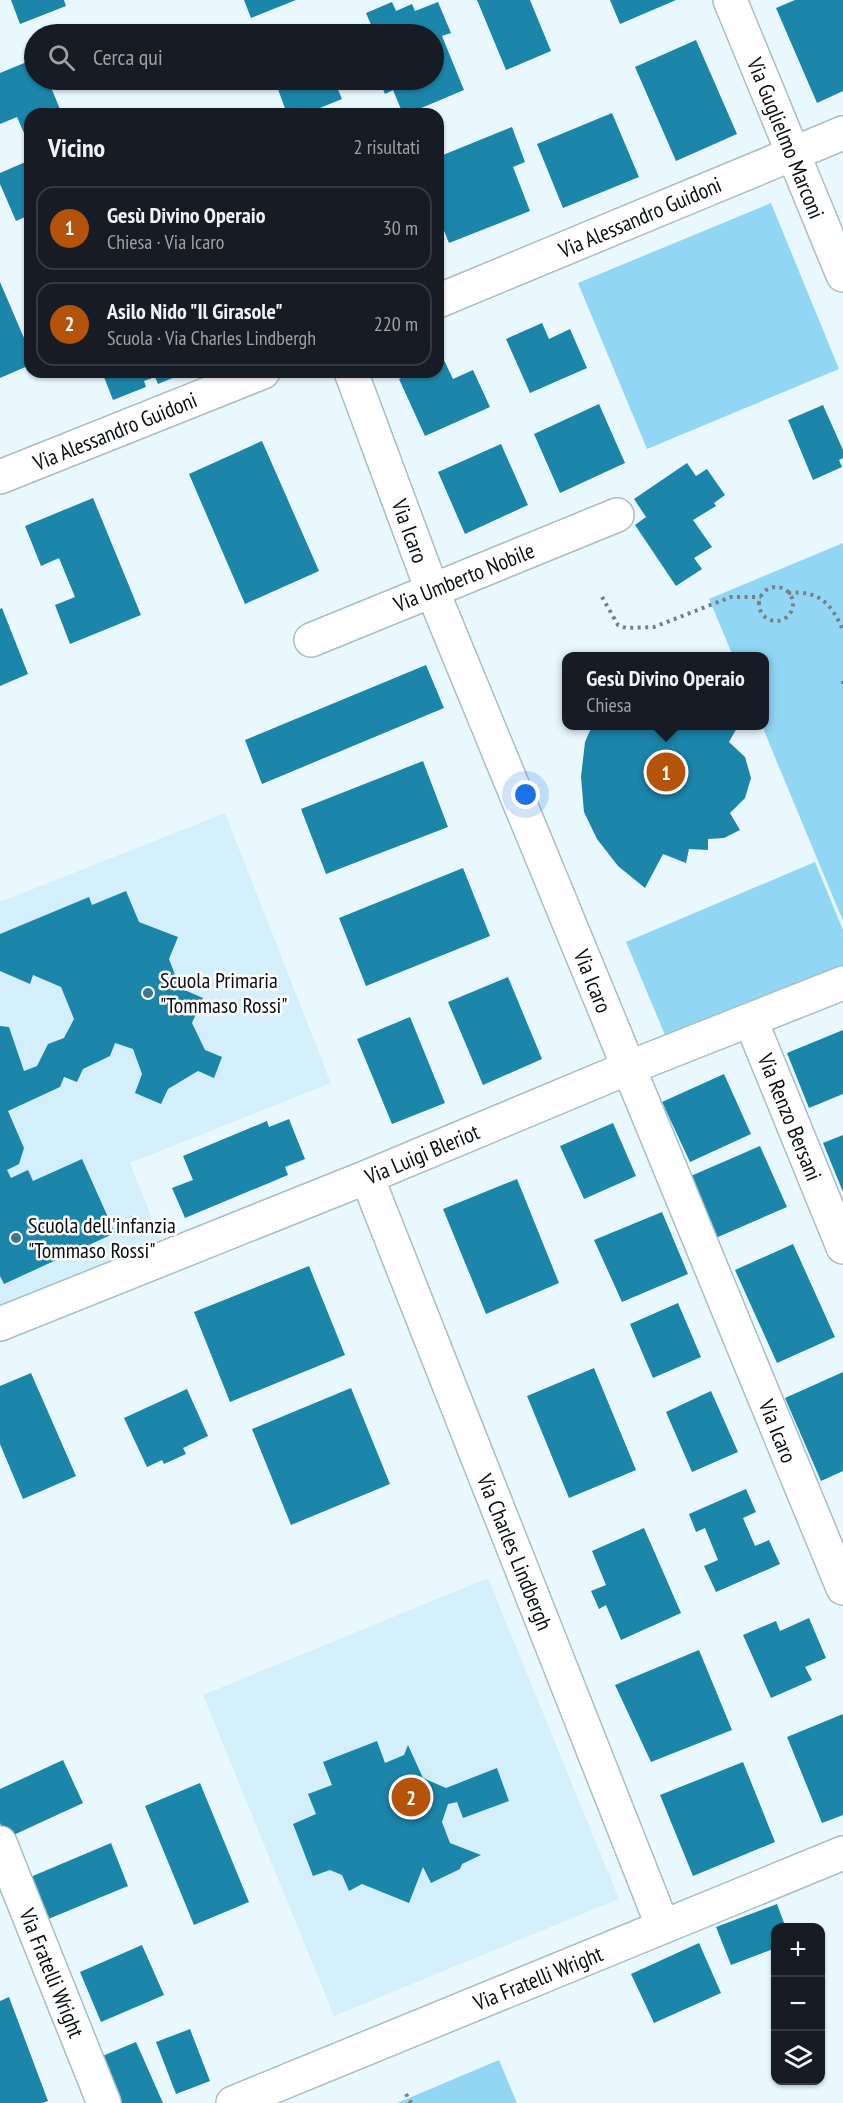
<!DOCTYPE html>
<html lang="it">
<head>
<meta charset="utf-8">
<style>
  body { margin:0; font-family:"PT Sans Narrow",sans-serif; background:#242831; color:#f1f3f6 }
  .controls { position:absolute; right:18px; bottom:18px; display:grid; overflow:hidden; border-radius:12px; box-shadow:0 2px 4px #0004 }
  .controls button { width:54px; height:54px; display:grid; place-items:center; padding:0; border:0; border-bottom:2px solid #363941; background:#171b24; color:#f1f3f6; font:30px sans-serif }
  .you { position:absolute; left:526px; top:795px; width:21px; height:21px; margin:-15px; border:4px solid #fff; border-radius:50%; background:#1a73e8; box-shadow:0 0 0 9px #1a73e833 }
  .badge { display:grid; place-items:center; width:39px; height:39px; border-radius:50%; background:#b45309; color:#fff; font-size:20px; font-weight:700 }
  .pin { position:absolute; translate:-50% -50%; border:3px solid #fff; box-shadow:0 2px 6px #0006 }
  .popup { position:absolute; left:562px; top:652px; width:207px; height:78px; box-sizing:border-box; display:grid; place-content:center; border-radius:12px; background:#171b24; filter:drop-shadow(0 2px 4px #0005); font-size:20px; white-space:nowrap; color:#9ea1a6 }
  .popup b { font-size:22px; color:#f1f3f6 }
  .popup::after { content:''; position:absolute; left:50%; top:100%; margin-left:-12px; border:12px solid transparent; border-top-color:#171b24 }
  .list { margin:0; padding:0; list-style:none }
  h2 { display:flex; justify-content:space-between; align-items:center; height:78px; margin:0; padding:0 24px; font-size:26px }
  h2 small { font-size:20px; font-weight:400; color:#9ea1a6 }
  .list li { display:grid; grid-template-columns:39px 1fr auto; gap:18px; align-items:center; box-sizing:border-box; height:84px; margin:0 12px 12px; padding:0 12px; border:2px solid #363941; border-radius:18px }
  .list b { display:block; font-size:22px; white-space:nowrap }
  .list p { margin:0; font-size:20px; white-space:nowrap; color:#9ea1a6 }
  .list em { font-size:20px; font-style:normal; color:#9ea1a6 }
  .icon { flex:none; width:33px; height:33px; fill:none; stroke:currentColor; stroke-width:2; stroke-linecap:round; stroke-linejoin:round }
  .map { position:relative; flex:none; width:843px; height:2103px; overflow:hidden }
  .search { position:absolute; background:#171b24; box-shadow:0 2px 4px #0004; left:24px; top:24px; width:420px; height:66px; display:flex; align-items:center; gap:15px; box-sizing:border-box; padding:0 21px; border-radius:33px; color:#9ea1a6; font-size:22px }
  .panel { position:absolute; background:#171b24; box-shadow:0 2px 4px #0004; left:24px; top:108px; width:420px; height:270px; border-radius:18px }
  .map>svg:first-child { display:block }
</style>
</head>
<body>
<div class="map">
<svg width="843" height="2103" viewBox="0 0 843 2103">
  <rect width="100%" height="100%" fill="#e9f8ff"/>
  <!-- built -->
  <path fill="#d4effc" d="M225 813 331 1083 130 1163 161 1241 0 1305V902Z
    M488 1578 619 1899 334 2016 203 1695Z"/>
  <!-- green -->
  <path fill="#91d6f5" d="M771 203 839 369 647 449 578 283Z
    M843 543V921L762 726H765V656H733L709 599Z
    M815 862 843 930V968L668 1042 626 942Z
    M499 2060 517 2103H397Z"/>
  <!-- building -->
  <path fill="#1c85aa" d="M11 0H64L66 6 20 24Z
    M244 0H296L251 18Z
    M477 0H530L551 51 506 70Z
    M610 0H676L620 24Z
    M795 0H843V91L817 103 776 8Z
    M392 2 396 11 412 4 415 11 438 2 451 33 442 36 464 90 407 114H403L393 90 385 94 379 80H434V34H375L366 13Z
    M696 40 737 134 676 161 635 67Z
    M34 59V80H48L62 114H30V147L17 117 0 124V73Z
    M262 80H334L342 99 305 114H287L275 81 265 85Z
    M612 113 639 177 563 208 537 144Z
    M512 127 525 162 513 167 530 211 449 243 438 216V157Z
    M30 160V215L16 221 0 184V173Z
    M0 282 30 352V365L0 378Z
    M542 323 549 339 570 329 587 368 530 393 506 339Z
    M443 358 453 379 473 370 490 407 425 436 399 379 414 372H438V361Z
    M102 372H187L158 384 155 377 144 381 146 387 113 400Z
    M599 404 625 463 560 493 534 434Z
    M823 405 843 450V458L839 460 842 467 813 480 788 420Z
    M262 441 319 571 245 604 189 474Z
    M501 444 528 505 465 534 438 472Z
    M687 463 696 476 707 469 725 495 714 503 716 506 693 520 712 547 694 558 702 569 676 586 635 525 646 517 634 499Z
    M93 498 141 615 70 644 55 605 75 597 59 558 41 566 25 526Z
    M2 608 28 674 0 686V609Z
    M426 665 444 708 262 784 245 740Z
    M592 726H738L729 742 745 757 751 778 745 798 730 813 740 830 724 838 708 839V850L689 849 686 863 663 854 645 888 618 866 597 839 584 812 581 777 585 742Z
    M423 761 448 827 326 874 301 809Z
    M463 868 490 936 366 986 339 918Z
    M126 891 139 922 178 937 169 959 180 988 203 998 192 1023 205 1050 222 1057 214 1078 198 1071 168 1089 161 1104 135 1093 142 1074 133 1049 115 1043 110 1056 83 1069 77 1082 64 1077 60 1087 8 1111 24 1148 19 1164 7 1170 11 1178 28 1170 33 1181 82 1159 115 1233 4 1284 0 1276V1026L9 1027 24 1071 37 1066 48 1044 64 1038 74 1019 61 987 33 975 30 984 0 971V934L89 897 92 905Z
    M508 977 542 1059 483 1085 448 1002Z
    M410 1017 445 1103 392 1124 357 1039Z
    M843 1030V1094L809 1108 787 1053Z
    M724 1074 751 1134 690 1162 662 1102Z
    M289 1119 305 1159 285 1167 288 1175 185 1218 172 1188 193 1180 183 1156 267 1121 269 1127Z
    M613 1123 636 1176 584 1199 560 1146Z
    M843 1135V1192L823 1143Z
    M760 1146 787 1207 711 1240 684 1179Z
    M517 1179 559 1283 486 1314 443 1209Z
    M662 1212 688 1274 622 1302 594 1240Z
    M793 1244 835 1337 777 1363 735 1270Z
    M309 1266 345 1355 230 1402 194 1312Z
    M678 1303 701 1357 653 1378 630 1324Z
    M594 1368 636 1470 569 1498 527 1396Z
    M843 1372V1471L821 1481 785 1398Z
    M31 1373 76 1476 23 1499 0 1444V1386Z
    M351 1388 390 1484 291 1525 252 1429Z
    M187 1389 208 1436 183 1448 186 1454 164 1464 162 1460 147 1467 124 1418Z
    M711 1391 738 1452 692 1472 666 1412Z
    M746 1489 756 1512 743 1518 755 1546 769 1540 780 1564 716 1592 704 1566 718 1560 705 1528 696 1532 689 1514Z
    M644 1528 681 1613 621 1640 606 1605 599 1609 591 1591 606 1585 592 1551Z
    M809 1618 826 1658 805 1667 812 1680 771 1698 743 1635 776 1621 780 1631Z
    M699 1650 732 1730 651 1762 615 1685Z
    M843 1714V1815L822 1823 787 1737Z
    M377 1741 385 1763 404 1755 408 1745 423 1778 446 1788 497 1768 509 1801 463 1818 457 1802 448 1804 442 1822 450 1843 481 1855 462 1864 460 1869 431 1883 423 1867 409 1903 362 1884 349 1891 342 1875 330 1870 313 1876 293 1824 316 1814 308 1794 332 1785 323 1762Z
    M63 1760 83 1803 7 1838 0 1823V1789Z
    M743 1762 775 1842 693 1876 660 1795Z
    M200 1783 249 1902 194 1925 145 1806Z
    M111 1843 128 1886 46 1920 28 1878Z
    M777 1904 786 1928H776V1948L731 1965 716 1927Z
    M699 1943 721 1993 654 2023 631 1974Z
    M142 1945 164 1995 101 2022 80 1972Z
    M9 1997 48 2101 42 2103H0V2001Z
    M190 2029 210 2081 176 2094 156 2042Z
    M136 2042 163 2103H120L100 2057Z"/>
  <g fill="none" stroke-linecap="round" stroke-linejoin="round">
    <!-- minor casing -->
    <g stroke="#aabcc5" stroke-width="36">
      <path id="minor" d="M730 0 843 275
        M438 301 843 133
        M351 372 432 590 843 1588
        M0 477 263 372
        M311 640 617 515
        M751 1021 843 1247
        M367 1177 663 1927
        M0 1324 367 1177 628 1068 843 983
        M0 1843 104 2103
        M233 2103 843 1853"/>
    </g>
    <!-- path -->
    <path stroke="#758084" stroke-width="4" stroke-dasharray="3 4.5" stroke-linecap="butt" d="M759 604a17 17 0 1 1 34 0a17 17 0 1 1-34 0Z
      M788 593C819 590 831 603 843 630
      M602 597 618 625 626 628 654 627 731 597H761
      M843 681V686
      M406 2094 411 2103"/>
    <!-- minor -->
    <use href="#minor" stroke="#fff" stroke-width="33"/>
  </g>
  <!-- markers -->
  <g fill="#3d768f" stroke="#fff" stroke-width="2">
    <circle cx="148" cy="993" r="6"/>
    <circle cx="16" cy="1238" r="6"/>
  </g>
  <g text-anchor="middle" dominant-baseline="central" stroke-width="5" stroke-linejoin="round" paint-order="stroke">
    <!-- street labels -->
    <g font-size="22" fill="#090f12" stroke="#fff">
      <text transform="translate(786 138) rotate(68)">Via Guglielmo Marconi</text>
      <text transform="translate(640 217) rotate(-23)">Via Alessandro Guidoni</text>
      <text transform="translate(115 431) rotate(-22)">Via Alessandro Guidoni</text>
      <text transform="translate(410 531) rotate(70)">Via Icaro</text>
      <text transform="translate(464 577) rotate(-22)">Via Umberto Nobile</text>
      <text transform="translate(593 981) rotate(68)">Via Icaro</text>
      <text transform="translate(790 1117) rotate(68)">Via Renzo Bersani</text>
      <text transform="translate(422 1154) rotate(-23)">Via Luigi Bleriot</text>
      <text transform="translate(778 1431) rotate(68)">Via Icaro</text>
      <text transform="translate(515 1552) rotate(68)">Via Charles Lindbergh</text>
      <text transform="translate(52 1973) rotate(68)">Via Fratelli Wright</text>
      <text transform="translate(538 1978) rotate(-22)">Via Fratelli Wright</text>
    </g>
    <!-- poi labels -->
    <g font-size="22" fill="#090f12" stroke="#fff" text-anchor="start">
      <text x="160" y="980">Scuola Primaria<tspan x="160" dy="25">"Tommaso Rossi"</tspan></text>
      <text x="28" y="1225">Scuola dell'infanzia<tspan x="28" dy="25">"Tommaso Rossi"</tspan></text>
    </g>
  </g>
</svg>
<div class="controls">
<button>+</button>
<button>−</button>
<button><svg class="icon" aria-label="layers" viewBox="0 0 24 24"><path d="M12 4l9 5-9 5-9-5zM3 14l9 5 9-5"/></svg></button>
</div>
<div class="you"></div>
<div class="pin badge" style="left:666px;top:772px">1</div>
<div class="popup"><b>Gesù Divino Operaio</b>Chiesa</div>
<div class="pin badge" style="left:411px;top:1797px">2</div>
<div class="search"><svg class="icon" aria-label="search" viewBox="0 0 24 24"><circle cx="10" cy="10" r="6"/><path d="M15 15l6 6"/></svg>Cerca qui</div>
<section class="panel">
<h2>Vicino<small>2 risultati</small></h2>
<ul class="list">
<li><span class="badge">1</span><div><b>Gesù Divino Operaio</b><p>Chiesa · Via Icaro</p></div><em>30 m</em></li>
<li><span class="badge">2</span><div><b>Asilo Nido &quot;Il Girasole&quot;</b><p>Scuola · Via Charles Lindbergh</p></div><em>220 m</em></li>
</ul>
</section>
</div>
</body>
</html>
